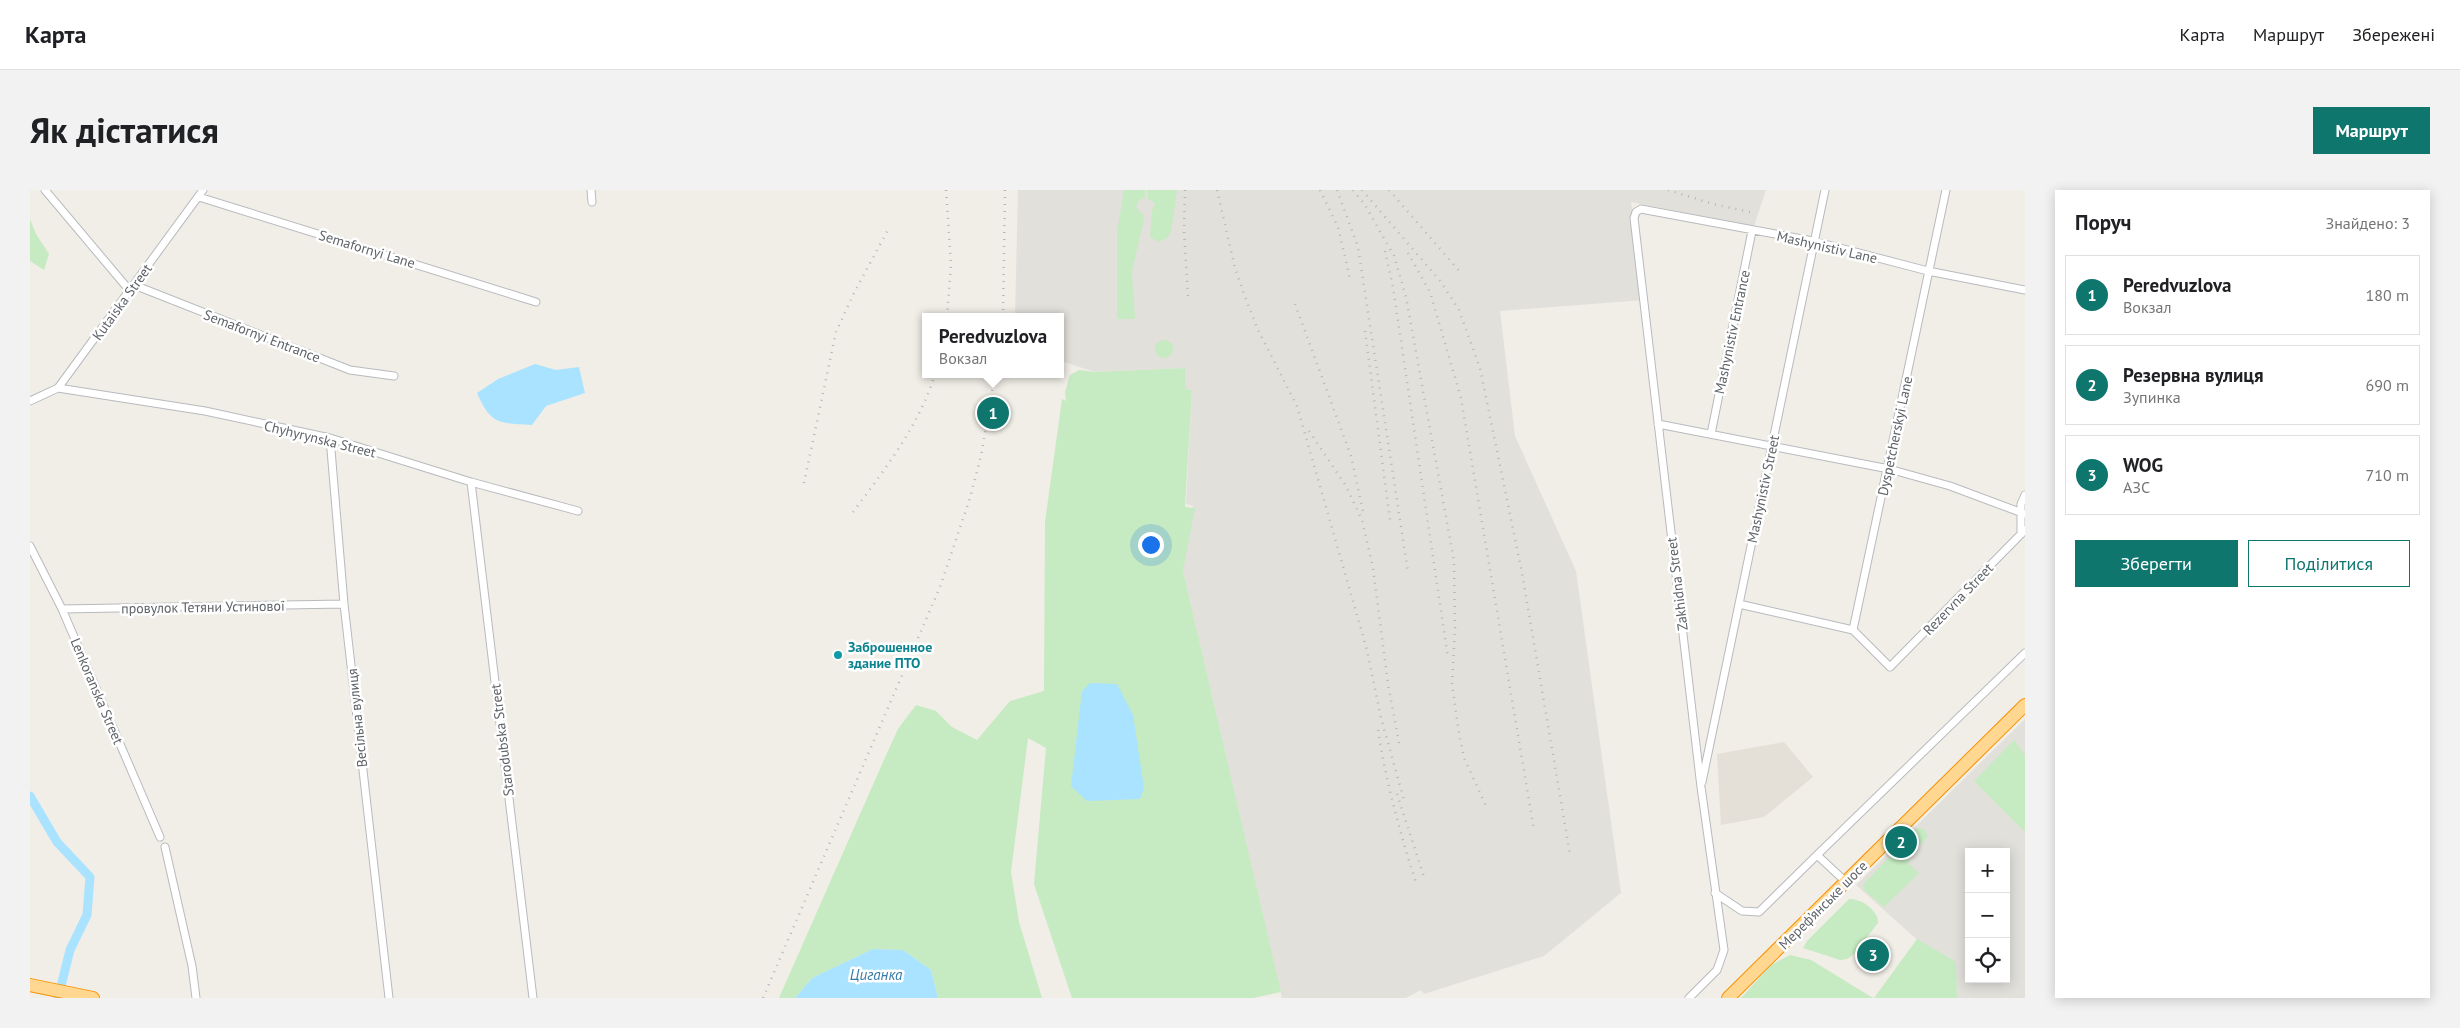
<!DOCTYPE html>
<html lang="uk">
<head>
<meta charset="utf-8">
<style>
  body { margin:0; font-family:"PT Sans",sans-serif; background:#f2f2f2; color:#202124 }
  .controls { position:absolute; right:15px; bottom:15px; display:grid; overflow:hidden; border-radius:0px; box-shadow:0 2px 12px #0003 }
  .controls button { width:45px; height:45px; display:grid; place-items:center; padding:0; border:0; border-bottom:1px solid #e0e0e0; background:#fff; color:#202124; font:25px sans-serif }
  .you { position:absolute; left:1120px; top:354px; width:18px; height:18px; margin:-12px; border:4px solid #fff; border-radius:50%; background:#1a73e8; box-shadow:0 0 0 8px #1a73e833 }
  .badge { display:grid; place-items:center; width:32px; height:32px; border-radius:50%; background:#0f766e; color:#fff; font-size:16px; font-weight:700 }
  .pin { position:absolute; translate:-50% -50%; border:2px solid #fff; box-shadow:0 1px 5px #0006 }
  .popup { position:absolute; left:892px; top:123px; width:142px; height:65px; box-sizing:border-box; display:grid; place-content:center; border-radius:0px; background:#fff; filter:drop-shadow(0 1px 4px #0005); font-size:16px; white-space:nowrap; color:#757577 }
  .popup b { font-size:19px; color:#202124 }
  .popup::after { content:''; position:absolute; left:50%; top:100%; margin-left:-10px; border:10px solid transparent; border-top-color:#fff }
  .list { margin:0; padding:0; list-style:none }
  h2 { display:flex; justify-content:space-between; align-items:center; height:65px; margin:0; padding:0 20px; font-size:21px }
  h2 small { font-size:16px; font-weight:400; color:#757577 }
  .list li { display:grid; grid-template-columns:32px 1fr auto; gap:15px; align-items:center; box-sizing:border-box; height:80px; margin:0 10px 10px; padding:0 10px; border:1px solid #e0e0e0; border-radius:0px }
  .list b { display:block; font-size:19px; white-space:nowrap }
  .list p { margin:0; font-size:16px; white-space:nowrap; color:#757577 }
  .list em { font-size:16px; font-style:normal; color:#757577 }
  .actions { display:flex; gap:10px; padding:15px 20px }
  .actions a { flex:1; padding:11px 0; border:1px solid #0f766e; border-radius:0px; text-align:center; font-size:18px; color:#0f766e }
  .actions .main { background:#0f766e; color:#fff }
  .icon { flex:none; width:28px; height:28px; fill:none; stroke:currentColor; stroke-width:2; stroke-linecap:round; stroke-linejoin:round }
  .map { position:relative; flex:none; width:1995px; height:808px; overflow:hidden; border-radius:0px }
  header { display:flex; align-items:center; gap:30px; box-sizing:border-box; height:70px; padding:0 25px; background:#fff; border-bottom:1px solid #e0e0e0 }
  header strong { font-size:24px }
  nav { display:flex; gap:28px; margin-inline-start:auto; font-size:18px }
  .intro { display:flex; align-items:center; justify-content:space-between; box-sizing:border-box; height:120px; padding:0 30px }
  h1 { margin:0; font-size:35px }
  .button { padding:12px 22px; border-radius:0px; background:#0f766e; color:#fff; font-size:18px; font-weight:700 }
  main { display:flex; gap:30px; padding:0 30px }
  aside { flex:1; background:#fff; border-radius:0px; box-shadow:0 2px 12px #0003 }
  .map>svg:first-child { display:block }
</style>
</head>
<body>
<header>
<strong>Карта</strong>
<nav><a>Карта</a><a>Маршрут</a><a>Збережені</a></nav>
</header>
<div class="intro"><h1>Як дістатися</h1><a class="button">Маршрут</a></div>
<main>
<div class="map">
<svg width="1995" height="808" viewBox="0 0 1995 808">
  <rect width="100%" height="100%" fill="#f1eee7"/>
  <!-- industrial -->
  <path fill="#e2e0db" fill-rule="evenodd" d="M988 0H1736L1724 36 1601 12 1614 110 1470 121 1485 246 1546 381 1591 703 1514 766 1394 804 1391 800 1376 808H1252L1153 381 1163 316 1156 314 1162 200 1156 199 1155 178 1065 182 1031 171 1030 127H985Z
    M1995 529V808H1927L1926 772 1893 755 1826 695ZM1939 662H1976V789H1939Z"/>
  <!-- education -->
  <path fill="#e4dfd7" d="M1754 552 1783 587 1734 627 1691 635 1687 564Z"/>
  <!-- green -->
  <path fill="#c6eac1" d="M1094 0H1115V8L1109 10 1106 17 1114 26V29L1102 82 1105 129H1087V42Z
    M1118 0H1147L1141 42 1137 48 1128 52 1120 47 1122 21 1125 13 1118 9Z
    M0 29 6 44 19 64 14 80 0 71Z
    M1125 159a9 9 0 1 1 18 0a9 9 0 1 1-18 0Z
    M1155 178 1156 199 1162 200 1155 317 1165 318 1153 381 1251 802 1223 808H1042L1004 694 1016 558 998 548 981 682 989 732 1012 808H908L901 780 873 760 843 759 782 788 765 808H749L853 572 868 539 886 515 906 521 922 537 947 550 980 511 1014 501 1015 332 1032 209 1036 211 1035 202 1040 185 1049 180 1065 182Z
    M1984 550 1995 565V642L1944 591Z
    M1890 638 1895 640 1898 647 1882 662 1878 673 1889 683 1854 717 1835 701 1833 695 1885 639Z
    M1819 709C1831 708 1849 721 1848 733L1823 765 1817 769 1810 770 1773 758 1777 751Z
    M1887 749 1926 772 1927 808H1844Z
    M1760 765 1781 770 1843 808H1711L1741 775Z"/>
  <!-- water -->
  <path fill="#a9e3ff" d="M505 174 526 180 549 177 555 203 516 216 502 235C469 233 461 235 447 203L468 189Z
    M1060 493 1087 494 1103 525 1114 598 1110 609 1057 611 1041 596 1052 501Z
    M843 759 873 760 901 780 908 808H765L782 788Z"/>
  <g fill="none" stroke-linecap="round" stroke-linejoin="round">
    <!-- canal -->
    <path stroke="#a9e3ff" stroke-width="9" d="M0 606 27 652 60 687 57 725 40 760 28 808"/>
    <!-- street casing -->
    <g stroke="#b7babe" stroke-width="9">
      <path id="street" d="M15 0 100 101
        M561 0 562 12
        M1916 0 1823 440 1860 477 1995 340
        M169 7 506 112
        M104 95 320 180 364 186
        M28 198 175 221 300 248 441 292 548 321
        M0 211 28 198 173 0
        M1628 234 1859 279 1920 296 1995 324
        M1681 244 1722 41
        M300 248 314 414 359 808
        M441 292 503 808
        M1991 344V314L1995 305
        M0 356 32 419 130 647
        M1709 414 1823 440
        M32 419 314 414
        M1672 592 1795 0
        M135 657 162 776 166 808
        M1787 665 1995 463
        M1685 703 1712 721 1729 722 1787 665 1816 692
        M1659 808 1687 780 1694 760 1671 597 1604 28 1606 22 1611 19 1783 51 1898 81 1995 100"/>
    </g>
    <!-- highway casing -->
    <g stroke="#f89000" stroke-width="14">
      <path id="highway" d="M0 795 63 808
        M1698 808 1995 515"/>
    </g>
    <!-- street -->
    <use href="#street" stroke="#fff" stroke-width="7"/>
    <!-- highway -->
    <use href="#highway" stroke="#ffd790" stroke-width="12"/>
    <!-- rail -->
    <path stroke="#b5b6b7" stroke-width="2.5" stroke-dasharray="1 6" stroke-linecap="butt" d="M916 0 921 75 917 127
      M1155 0 1154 41 1158 106
      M1187 0 1205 78 1215 107 1228 140 1267 216 1337 460 1351 528 1374 610
      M1290 0 1308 37 1320 89
      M1307 0 1328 57 1378 382
      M1323 0 1335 15 1364 66 1376 107 1424 371 1425 438 1422 493 1428 537 1434 568 1456 616
      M1332 0 1411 92 1429 120 1450 178 1492 383 1540 664
      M1359 0 1431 83
      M1638 0 1683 14 1724 23
      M1355 61 1363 97 1418 468
      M1378 63 1400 102 1431 208 1504 640
      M1265 114 1321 266 1334 326
      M973 127 975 0
      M1335 141 1360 330
      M1279 241 1316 296 1332 330 1343 378 1358 494 1370 558
      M774 293 806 142 825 101 859 38
      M823 322C855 279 889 236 905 184
      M1348 540C1356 592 1370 643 1386 693
      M1367 604 1395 690
      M733 808 910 397 940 308 951 266 965 184"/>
  </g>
  <!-- markers -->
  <circle fill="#0f9aa8" stroke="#fff" stroke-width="2" cx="808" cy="465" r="5"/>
  <g text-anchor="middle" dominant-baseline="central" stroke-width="5" stroke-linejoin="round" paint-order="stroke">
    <!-- street labels -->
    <g font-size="14" fill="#5e6368" stroke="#fff">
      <text transform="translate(1797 57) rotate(13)">Mashynistiv Lane</text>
      <text transform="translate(337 59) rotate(17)">Semafornyi Lane</text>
      <text transform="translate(92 112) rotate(-54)">Kutaiska Street</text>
      <text transform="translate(1702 142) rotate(-78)">Mashynistiv Entrance</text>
      <text transform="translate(232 146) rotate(21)">Semafornyi Entrance</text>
      <text transform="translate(1865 246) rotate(-78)">Dyspetcherskyi Lane</text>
      <text transform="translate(290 249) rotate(14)">Chyhyrynska Street</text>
      <text transform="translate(1733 299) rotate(-78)">Mashynistiv Street</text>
      <text transform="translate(1647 394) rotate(-97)">Zakhidna Street</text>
      <text transform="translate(1928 409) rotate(-46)">Rezervna Street</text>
      <text transform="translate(173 417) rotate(-1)">провулок Тетяни Устинової</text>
      <text transform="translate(67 501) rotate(67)">Lenkoranska Street</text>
      <text transform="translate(327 528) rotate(-96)">Весільна вулиця</text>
      <text transform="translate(472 550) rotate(-97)">Starodubska Street</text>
      <text transform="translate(1793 715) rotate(-45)">Мереф’янське шосе</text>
    </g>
    <!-- culture labels -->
    <g font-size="14" font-weight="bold" fill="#0d838f" stroke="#fff" text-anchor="start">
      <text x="818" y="457">Заброшенное<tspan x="818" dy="16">здание ПТО</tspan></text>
    </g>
    <!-- water labels -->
    <g font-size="15" font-style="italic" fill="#367aa8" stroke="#fff">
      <text x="846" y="784">Циганка</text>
    </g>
  </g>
</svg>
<div class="controls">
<button>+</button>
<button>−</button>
<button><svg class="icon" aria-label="locate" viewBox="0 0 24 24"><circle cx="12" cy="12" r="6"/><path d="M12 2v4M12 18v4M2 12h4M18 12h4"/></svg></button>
</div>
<div class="you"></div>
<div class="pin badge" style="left:963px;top:223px">1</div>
<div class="popup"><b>Peredvuzlova</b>Вокзал</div>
<div class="pin badge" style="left:1871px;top:652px">2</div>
<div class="pin badge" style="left:1843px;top:765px">3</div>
</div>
<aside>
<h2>Поруч<small>Знайдено: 3</small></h2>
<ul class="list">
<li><span class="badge">1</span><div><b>Peredvuzlova</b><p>Вокзал</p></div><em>180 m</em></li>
<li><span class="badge">2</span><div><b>Резервна вулиця</b><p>Зупинка</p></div><em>690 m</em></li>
<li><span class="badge">3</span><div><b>WOG</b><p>АЗС</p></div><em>710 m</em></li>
</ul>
<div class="actions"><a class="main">Зберегти</a><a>Поділитися</a></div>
</aside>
</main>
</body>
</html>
